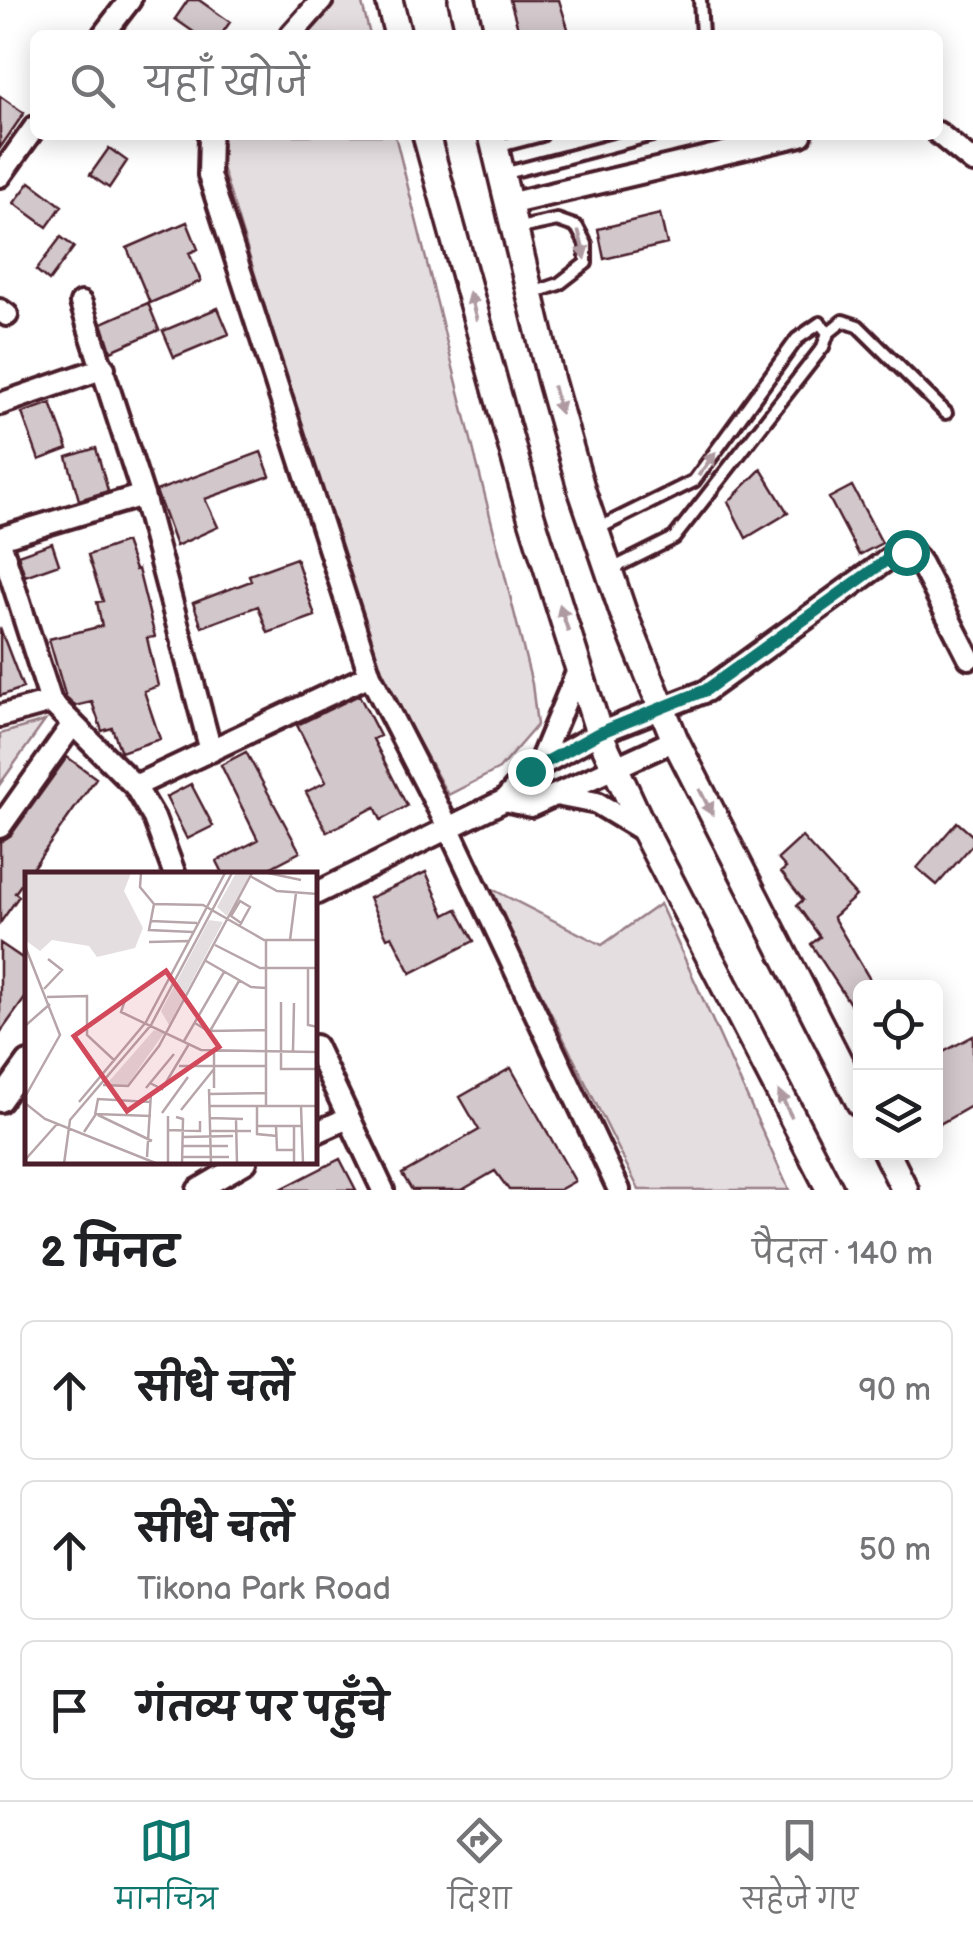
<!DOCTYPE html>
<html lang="hi">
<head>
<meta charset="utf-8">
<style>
  body { margin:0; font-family:"Balsamiq Sans","Playpen Sans Deva",sans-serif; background:#f2f2f2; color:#202124 }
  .controls { position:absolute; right:30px; bottom:30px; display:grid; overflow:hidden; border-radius:15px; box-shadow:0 5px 25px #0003 }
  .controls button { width:90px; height:90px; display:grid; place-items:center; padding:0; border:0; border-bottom:2px solid #e0e0e0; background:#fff; color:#202124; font:50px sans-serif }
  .stop { position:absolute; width:30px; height:30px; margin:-22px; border:8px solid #0f766e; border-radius:50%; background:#fff }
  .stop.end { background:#0f766e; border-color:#fff; box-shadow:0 2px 10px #0008 }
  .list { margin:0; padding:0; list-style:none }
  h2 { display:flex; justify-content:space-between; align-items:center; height:130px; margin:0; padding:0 40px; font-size:42px }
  h2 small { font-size:32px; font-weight:400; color:#757577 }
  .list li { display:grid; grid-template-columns:65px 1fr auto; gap:30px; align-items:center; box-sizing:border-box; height:140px; margin:0 20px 20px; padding:0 20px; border:2px solid #e0e0e0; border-radius:15px }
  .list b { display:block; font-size:38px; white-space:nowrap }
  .list p { margin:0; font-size:32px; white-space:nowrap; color:#757577 }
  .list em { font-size:32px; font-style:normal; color:#757577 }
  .icon { flex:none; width:55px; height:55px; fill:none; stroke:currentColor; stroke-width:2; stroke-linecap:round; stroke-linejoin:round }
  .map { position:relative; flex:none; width:973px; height:1190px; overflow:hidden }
  .search { position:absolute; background:#fff; box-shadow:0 5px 25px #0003; left:30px; right:30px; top:30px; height:110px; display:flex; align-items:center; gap:25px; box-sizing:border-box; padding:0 35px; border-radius:15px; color:#757577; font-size:38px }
  .sheet { height:610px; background:#fff }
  nav { display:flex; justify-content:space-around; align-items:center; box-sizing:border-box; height:140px; border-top:2px solid #e0e0e0; background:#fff; font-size:28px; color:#757577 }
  nav a { display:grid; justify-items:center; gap:5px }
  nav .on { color:#0f766e }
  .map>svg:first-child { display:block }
</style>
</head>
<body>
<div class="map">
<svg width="973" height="1190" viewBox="0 0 973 1190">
  <rect width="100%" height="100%" fill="#fff"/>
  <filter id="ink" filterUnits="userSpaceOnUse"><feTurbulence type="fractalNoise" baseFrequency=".01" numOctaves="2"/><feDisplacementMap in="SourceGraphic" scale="20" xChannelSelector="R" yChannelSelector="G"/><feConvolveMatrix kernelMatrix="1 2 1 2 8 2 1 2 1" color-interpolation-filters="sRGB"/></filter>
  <g filter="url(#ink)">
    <!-- green -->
    <path fill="#e5dee0" stroke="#987e86" stroke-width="2.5" d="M318 0H361L370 35H292Z
      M218 135H395L532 684 537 725 499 769 448 795 373 659 214 141Z
      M45 721 0 784V734Z
      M488 887 602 945 660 904 789 1190H639Z"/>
    <!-- building -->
    <path fill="#d2c7cb" stroke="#4a1f2b" stroke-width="2.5" d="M188 0H199L230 22 221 35H198L175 19Z
      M510 0H559L570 35H520Z
      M0 96 24 113 0 148Z
      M109 148 127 161 109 188 90 175Z
      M30 182 62 206 47 227 14 203Z
      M660 214 667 244 604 259 598 229Z
      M187 222 198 249 189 253 201 281 150 303 127 248Z
      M61 237 74 247 49 281 36 270Z
      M148 303 159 330 111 351 102 323Z
      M218 308 229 334 174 357 163 331Z
      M51 403 68 449 39 460 22 413Z
      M96 448 108 491 79 500 67 457Z
      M261 452 270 476 205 499 218 527 176 546 156 491Z
      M761 469 788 513 746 538 728 502Z
      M852 486 882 543 859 555 829 498Z
      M125 542 135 570 138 569 155 637 147 638 158 686 144 691 160 739 121 752 112 728 102 731 92 702 75 706 66 698 49 639 102 626 97 602 103 601 88 555Z
      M52 543 59 564 25 576 18 555Z
      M296 558 315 616 268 633 258 606 202 627 193 603 251 581 249 575Z
      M0 628 23 688 0 696Z
      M359 695 380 736 373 739 407 806 381 820 375 807 327 832 306 792 326 782 297 725Z
      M246 752 300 852 256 875H224L217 861 258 840 221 765Z
      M67 757 96 778 15 893 19 896 0 923V842L11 835Z
      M191 784 213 826 187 839 166 797Z
      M957 822 973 836V844L937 885 917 868Z
      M802 837 856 896 833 917 875 988H860V1019L811 944 820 937 797 905 803 900 781 872 786 868 778 859Z
      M426 872 445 915 457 909 474 941 411 973 392 936 387 938 369 898Z
      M0 943 28 962V994L0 1033Z
      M973 1036V1105L936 1126V1056Z
      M511 1068 575 1181 559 1190H509L495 1171 462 1190H412L402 1174 479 1130 460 1097Z
      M340 1159 356 1190H279Z"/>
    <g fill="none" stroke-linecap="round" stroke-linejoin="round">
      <!-- service casing -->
      <g stroke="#4a1f2b" stroke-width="18">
        <path id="service" d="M700 0 702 35
          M496 147 542 135
          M503 174 652 135
          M515 229 557 220 577 227 586 244V263L559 284 530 294
          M828 333 843 321 858 326 946 413
          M595 530 694 481 797 339 820 323 828 333 823 347 674 538 608 571"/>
      </g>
      <!-- minor casing -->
      <g stroke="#4a1f2b" stroke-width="28">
        <path id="minor" d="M103 35 130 0
          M291 35 322 0
          M938 133 973 162
          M210 135 209 175 370 675 448 827 619 1190
          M0 176 35 127
          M508 204 801 135
          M81 303 143 495 211 751
          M0 310 7 315
          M0 404 104 368
          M0 538 143 495
          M0 542 51 702 135 786 154 818 175 875
          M0 716 51 702
          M539 764 579 668
          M135 786 370 675
          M556 795 597 803 645 832
          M505 800 531 806 675 740
          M0 827 73 724
          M315 894 505 800 530 771 599 733 706 691 895 554 915 555 921 564 969 658
          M315 1046 383 1190
          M0 1101 28 1062
          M315 1133 348 1118
          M198 1190 246 1162"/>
      </g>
      <!-- tertiary casing -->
      <g stroke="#4a1f2b" stroke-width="32">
        <path id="tertiary" d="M389 0 398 35
          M462 0 470 35
          M426 135 531 516 599 733 645 832 830 1190
          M492 135 551 381 582 491 623 612 675 740 860 1103
          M886 1152 905 1190"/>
      </g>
      <!-- service -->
      <use href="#service" stroke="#fff" stroke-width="10"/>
      <!-- minor -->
      <use href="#minor" stroke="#fff" stroke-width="20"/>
      <!-- tertiary -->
      <use href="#tertiary" stroke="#fff" stroke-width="25"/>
    </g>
    <!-- one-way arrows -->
    <defs><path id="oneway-solid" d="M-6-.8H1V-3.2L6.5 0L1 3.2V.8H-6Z" transform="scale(2.5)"/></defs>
    <g fill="#ae9aa0">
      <use href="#oneway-solid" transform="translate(582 245) rotate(76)"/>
      <use href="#oneway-solid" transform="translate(473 306) rotate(-105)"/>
      <use href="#oneway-solid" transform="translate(557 400) rotate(75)"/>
      <use href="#oneway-solid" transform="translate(707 464) rotate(-54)"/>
      <use href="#oneway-solid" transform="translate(564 618) rotate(-108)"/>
      <use href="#oneway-solid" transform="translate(706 802) rotate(63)"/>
      <use href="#oneway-solid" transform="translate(785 1104) rotate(-117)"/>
    </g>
  </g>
  <g fill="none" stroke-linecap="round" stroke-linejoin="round" filter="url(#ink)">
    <!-- route -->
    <path stroke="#0f766e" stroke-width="12" d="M530 771 599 733 706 690 895 554 906 552"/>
  </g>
  <!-- overview -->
  <g transform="translate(25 872)">
    <rect width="292" height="292" fill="#fff"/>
    <path d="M0 1H106L99 19 118 56 110 76 72 85 64 74 27 68 15 79 0 68ZM211 1H226L202 44 192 35ZM184 48 198 50 144 153 136 139ZM129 158 139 161 101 215 80 214Z" fill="#e5dee0"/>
    <path fill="none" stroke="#b7a5aa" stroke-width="2.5" d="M116 1 115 15 129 32 178 33 239 68H293M243 1 276 8M225 4 252 19 293 22M129 32 124 58 168 60M126 49 172 51M214 55 225 35 215 29 206 44 216 51M265 68 271 21M124 70 163 69M190 73 235 96H293M0 74 35 163 0 225M181 89 226 115 241 116M283 96V153L293 155M19 117 37 98 23 87M22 125 62 124V163L90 189M100 128 96 140 176 178 293 180M256 130V197H293M170 151 183 159 241 158M0 154 25 132M185 159 214 109M159 169 199 100M189 179V216M268 179 269 131M154 194H241M125 211 137 217 164 172M78 213 103 214 134 174 227 1M121 216 149 182M184 217 186 292M184 222 241 221M54 230 121 150 200 1M0 231 20 247 133 292M185 234H293M276 234 278 291M232 235V262L252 264M241 235V68M156 238 189 197M137 241 163 205M70 243 73 227 126 230M73 243 127 269M151 245 158 247 157 292M185 246 218 247M211 247 212 292M232 254H277M251 254 252 278H269M269 254V292M142 258 175 259V249M185 259H226M59 260 71 242 126 244M158 265 208 264M157 274H203M122 285 126 221M157 285H204M0 288 32 252M39 292 45 248 126 153 207 1M143 292V244"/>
    <path fill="#d1495b" fill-opacity="0.15" stroke="#d1495b" stroke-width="5" d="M141 99 194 175 102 239 49 164Z"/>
    <rect width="292" height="292" fill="none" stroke="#4a1f2b" stroke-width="5"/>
  </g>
</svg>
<div class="controls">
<button><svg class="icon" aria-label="locate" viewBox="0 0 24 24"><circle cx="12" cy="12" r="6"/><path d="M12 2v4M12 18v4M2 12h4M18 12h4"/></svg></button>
<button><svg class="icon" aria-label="layers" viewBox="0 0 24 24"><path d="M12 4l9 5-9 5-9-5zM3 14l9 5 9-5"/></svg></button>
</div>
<div class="stop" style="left:906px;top:552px"></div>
<div class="stop end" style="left:530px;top:771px"></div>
<div class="search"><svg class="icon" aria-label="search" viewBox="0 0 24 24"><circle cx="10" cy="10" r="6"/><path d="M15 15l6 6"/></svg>यहाँ खोजें</div>
</div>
<section class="sheet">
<h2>2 मिनट<small>पैदल · 140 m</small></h2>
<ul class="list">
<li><svg class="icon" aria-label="ahead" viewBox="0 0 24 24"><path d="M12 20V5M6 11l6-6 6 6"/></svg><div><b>सीधे चलें</b></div><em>90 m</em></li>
<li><svg class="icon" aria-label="ahead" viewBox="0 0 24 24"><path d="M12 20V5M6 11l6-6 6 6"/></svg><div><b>सीधे चलें</b><p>Tikona Park Road</p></div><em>50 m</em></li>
<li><svg class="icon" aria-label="arrive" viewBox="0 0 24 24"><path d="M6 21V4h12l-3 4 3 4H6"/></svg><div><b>गंतव्य पर पहुँचे</b></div></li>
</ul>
</section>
<nav>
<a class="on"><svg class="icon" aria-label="map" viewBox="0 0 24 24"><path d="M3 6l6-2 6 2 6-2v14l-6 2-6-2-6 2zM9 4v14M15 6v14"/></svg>मानचित्र</a>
<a><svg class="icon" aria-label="directions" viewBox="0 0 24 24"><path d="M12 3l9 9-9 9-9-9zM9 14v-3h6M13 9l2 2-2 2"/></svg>दिशा</a>
<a><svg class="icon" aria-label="saved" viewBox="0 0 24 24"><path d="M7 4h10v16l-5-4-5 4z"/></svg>सहेजे गए</a>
</nav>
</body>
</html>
